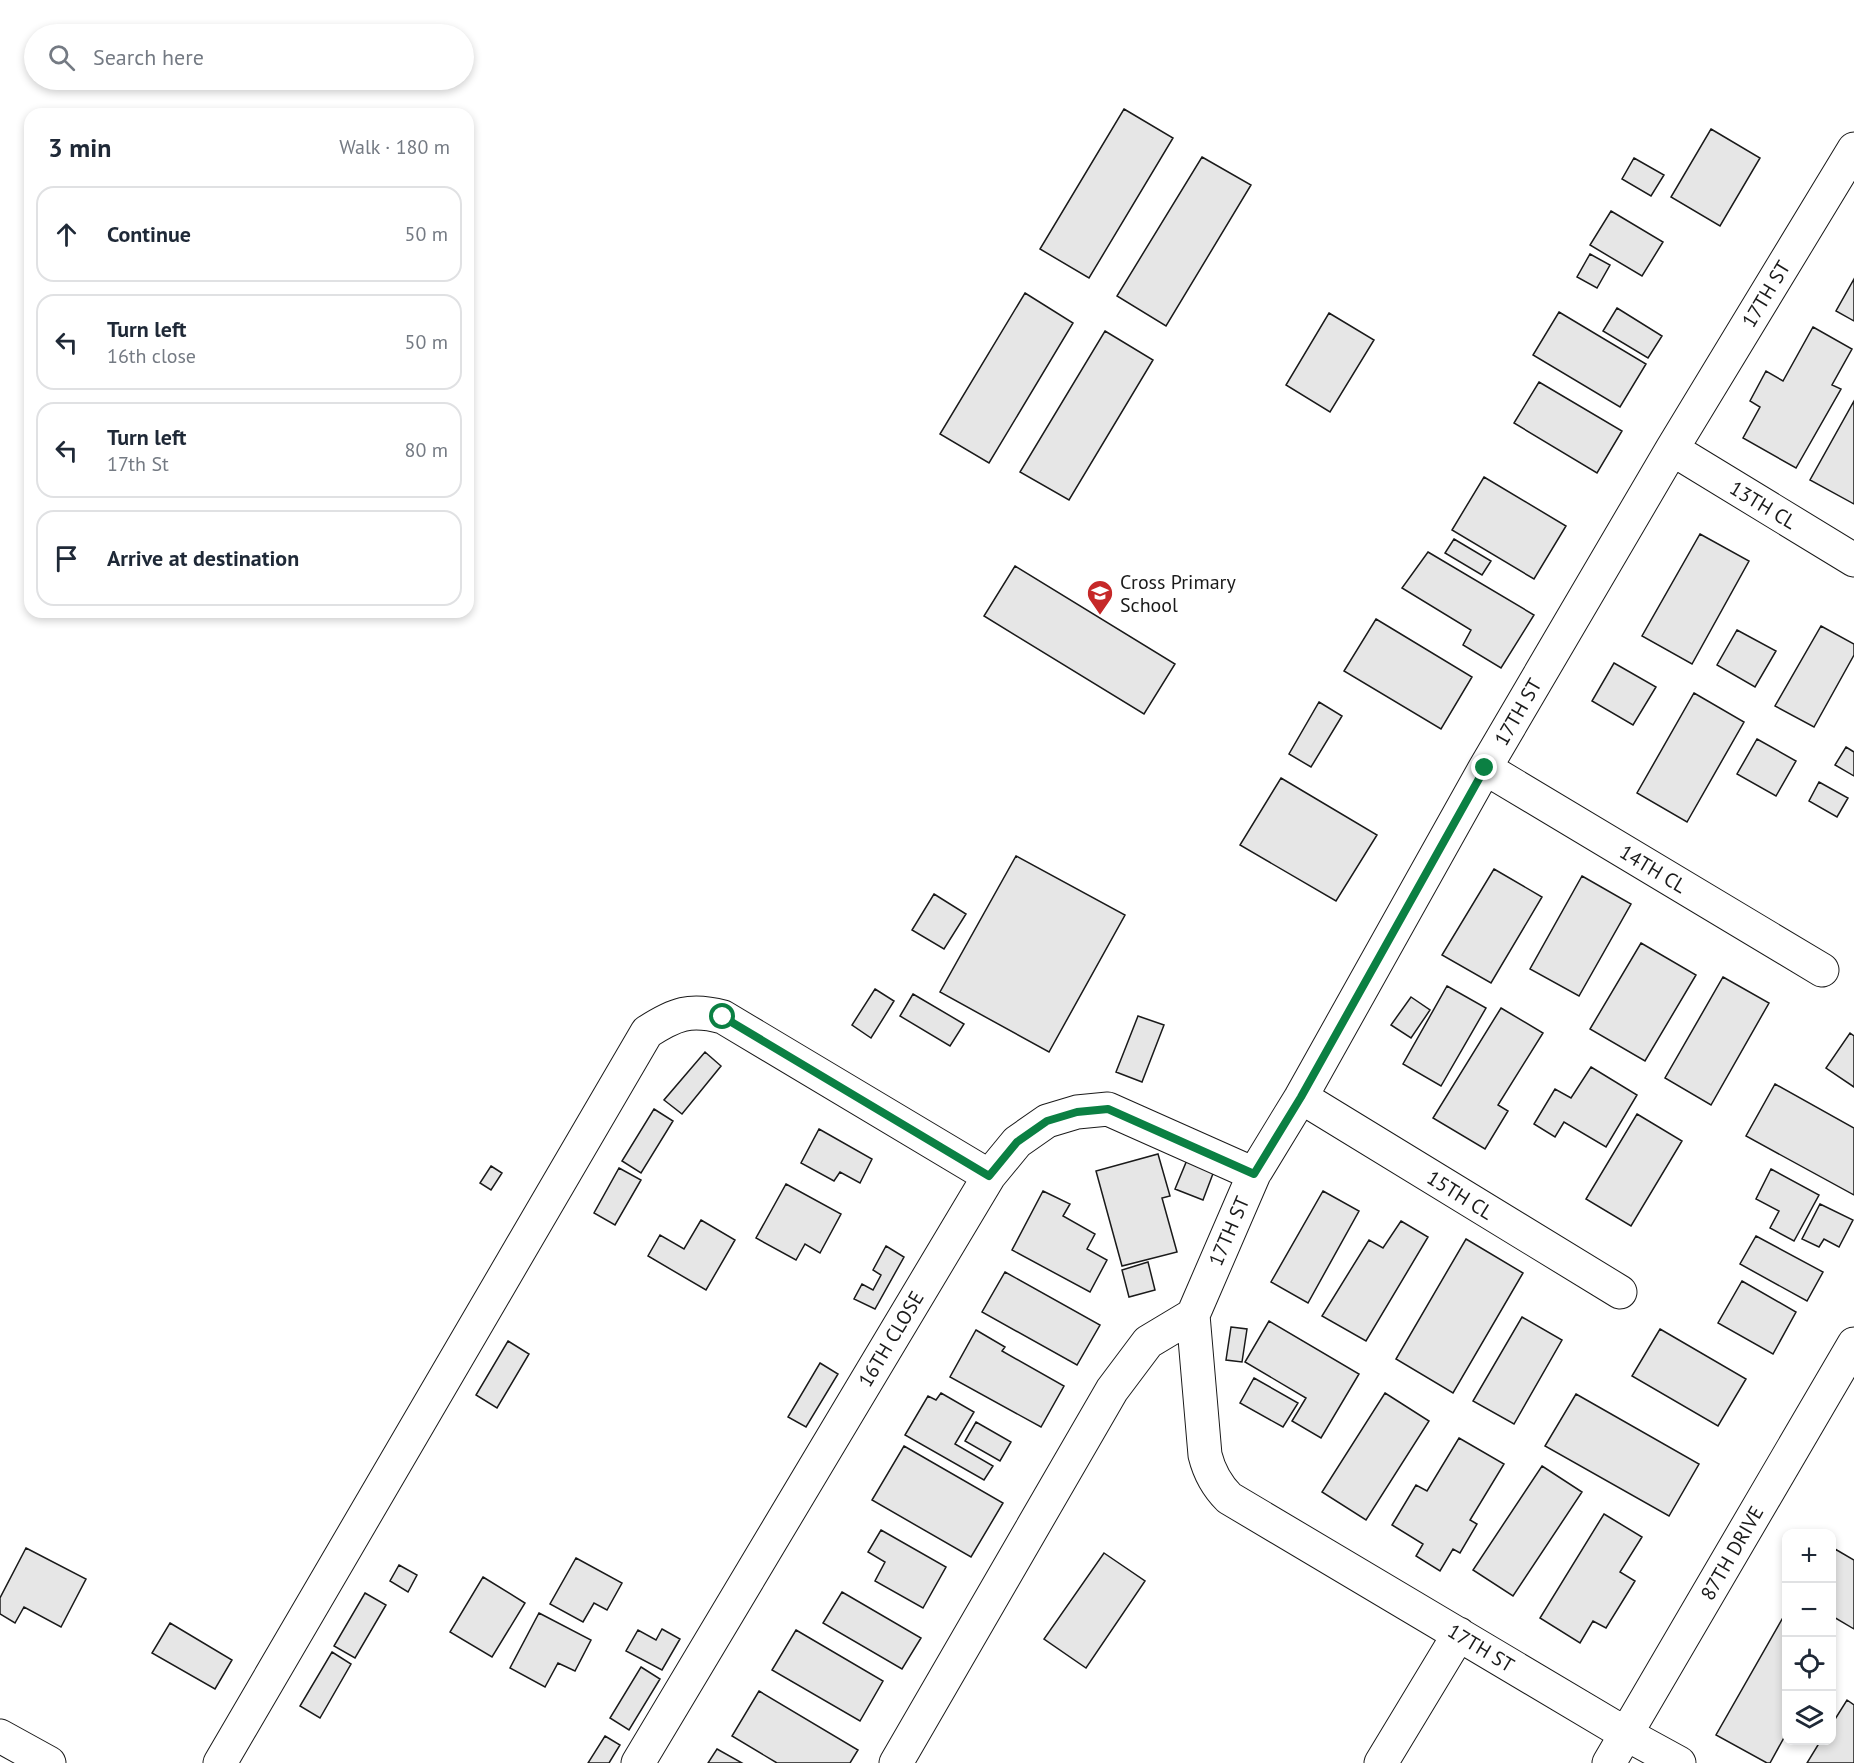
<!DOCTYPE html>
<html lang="en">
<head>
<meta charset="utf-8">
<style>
  body { margin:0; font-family:"PT Sans",sans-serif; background:#f2f2f3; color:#1f2937 }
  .controls { position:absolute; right:18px; bottom:18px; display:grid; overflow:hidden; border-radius:12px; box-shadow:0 3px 9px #0003 }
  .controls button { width:54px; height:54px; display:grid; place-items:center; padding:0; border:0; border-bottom:2px solid #e0e1e3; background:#fff; color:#1f2937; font:30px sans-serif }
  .stop { position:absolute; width:18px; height:18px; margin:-14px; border:4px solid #0b8043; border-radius:50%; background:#fff }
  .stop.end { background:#0b8043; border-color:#fff; box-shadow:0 2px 6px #0008 }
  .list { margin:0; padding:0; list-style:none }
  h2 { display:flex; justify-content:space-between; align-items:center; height:78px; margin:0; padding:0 24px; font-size:26px }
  h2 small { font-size:20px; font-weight:400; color:#747a83 }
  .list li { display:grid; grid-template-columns:39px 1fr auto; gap:18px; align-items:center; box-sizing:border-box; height:96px; margin:0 12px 12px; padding:0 12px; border:2px solid #e0e1e3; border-radius:18px }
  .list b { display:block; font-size:22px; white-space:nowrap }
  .list p { margin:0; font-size:20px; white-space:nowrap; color:#747a83 }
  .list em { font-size:20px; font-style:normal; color:#747a83 }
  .icon { flex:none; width:33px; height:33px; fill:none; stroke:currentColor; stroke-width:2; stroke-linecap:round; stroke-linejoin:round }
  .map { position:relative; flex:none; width:1854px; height:1763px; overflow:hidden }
  .search { position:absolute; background:#fff; box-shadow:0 3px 9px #0003; left:24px; top:24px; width:450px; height:66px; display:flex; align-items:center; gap:15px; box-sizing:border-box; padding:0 21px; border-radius:33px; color:#747a83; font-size:22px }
  .panel { position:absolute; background:#fff; box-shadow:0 3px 9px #0003; left:24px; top:108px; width:450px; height:510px; border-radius:18px }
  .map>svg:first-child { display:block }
</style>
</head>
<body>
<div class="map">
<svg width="1854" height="1763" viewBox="0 0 1854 1763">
  <rect width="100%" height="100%" fill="#fff"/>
  <!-- building -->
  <path fill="#e6e6e6" stroke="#1a1a1a" stroke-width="1.5" d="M1124 109 1173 138 1089 278 1040 249Z
    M1711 129 1760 158 1720 226 1671 197Z
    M1202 157 1251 185 1166 326 1117 296Z
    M1634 158 1664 175 1651 196 1622 179Z
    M1611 211 1663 242 1642 276 1590 245Z
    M1590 254 1610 265 1597 288 1577 277Z
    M1854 279V321L1836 311Z
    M1025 293 1073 323 989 463 940 434Z
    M1617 308 1662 336 1648 358 1603 331Z
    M1559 312 1646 364 1620 407 1533 355Z
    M1329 313 1374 340 1330 412 1286 385Z
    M1813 327 1852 349 1832 385 1841 389 1796 468 1743 438 1760 407 1750 401 1766 371 1783 381Z
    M1105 331 1153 360 1069 500 1020 472Z
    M1539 382 1622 431 1597 473 1514 423Z
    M1854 401V504L1810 480Z
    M1484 477 1566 526 1534 579 1452 530Z
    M1700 534 1749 561 1692 664 1642 636Z
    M1454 539 1491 561 1482 575 1445 553Z
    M1428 552 1534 615 1501 668 1463 645 1471 630 1402 588Z
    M1015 566 1175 664 1144 714 984 616Z
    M1376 619 1472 677 1441 729 1344 671Z
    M1821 626 1854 644V655L1814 727 1775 706Z
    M1737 630 1776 651 1755 687 1717 665Z
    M1614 663 1656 687 1633 725 1592 701Z
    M1694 693 1744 722 1687 822 1637 793Z
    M1319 702 1342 716 1311 767 1289 754Z
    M1757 739 1796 761 1776 796 1737 774Z
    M1846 747 1854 752V776L1835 765Z
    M1281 778 1377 835 1336 901 1240 845Z
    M1819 782 1848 798 1837 817 1809 801Z
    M1016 856 1125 915 1049 1052 940 992Z
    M1494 869 1542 897 1491 983 1442 955Z
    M1582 876 1631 904 1579 996 1530 969Z
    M934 894 966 914 944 949 912 930Z
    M1641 943 1696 975 1645 1061 1590 1029Z
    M1723 977 1769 1003 1711 1105 1665 1078Z
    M1447 986 1486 1008 1441 1086 1403 1064Z
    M875 989 894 1001 871 1038 852 1025Z
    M913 994 964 1024 950 1046 900 1016Z
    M1411 997 1430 1010 1411 1038 1391 1025Z
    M1501 1008 1543 1033 1498 1105 1508 1111 1485 1149 1433 1118Z
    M1138 1016 1164 1025 1142 1082 1116 1072Z
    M1850 1033 1854 1036V1087L1826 1068Z
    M705 1052 721 1066 682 1114 664 1100Z
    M1591 1067 1637 1095 1606 1147 1564 1122 1555 1137 1534 1124 1555 1089 1571 1098Z
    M1775 1084 1854 1128V1195L1746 1136Z
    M654 1109 673 1121 641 1173 622 1161Z
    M1637 1114 1682 1141 1631 1226 1586 1199Z
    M819 1129 872 1159 860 1183 840 1172 834 1181 801 1163Z
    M1158 1154 1170 1196 1162 1198 1177 1252 1122 1266 1096 1171Z
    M1187 1160 1214 1171 1203 1200 1175 1189Z
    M491 1166 502 1173 491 1190 480 1183Z
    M619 1168 641 1180 615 1225 594 1213Z
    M1771 1169 1819 1195 1794 1241 1770 1228 1779 1211 1756 1199Z
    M786 1184 841 1214 820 1253 805 1244 796 1260 756 1238Z
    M1043 1191 1070 1204 1063 1216 1095 1234 1087 1249 1107 1260 1090 1292 1012 1250Z
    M1323 1191 1359 1211 1308 1303 1271 1282Z
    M1820 1204 1853 1220 1839 1247 1824 1239 1819 1247 1802 1239Z
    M701 1220 735 1240 706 1290 648 1256 660 1235 684 1249Z
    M1401 1221 1428 1237 1366 1341 1322 1316 1369 1240 1383 1248Z
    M1756 1236 1823 1272 1807 1301 1740 1264Z
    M1466 1239 1523 1273 1453 1393 1396 1359Z
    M886 1246 904 1257 875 1309 854 1299 862 1284 873 1290 881 1275 873 1270Z
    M1148 1262 1155 1290 1129 1297 1122 1270Z
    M1005 1272 1100 1325 1077 1365 982 1312Z
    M1742 1281 1796 1312 1773 1354 1718 1323Z
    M1522 1317 1562 1340 1514 1424 1473 1401Z
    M1269 1321 1359 1374 1321 1438 1292 1421 1306 1398 1245 1362Z
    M1231 1327 1247 1329 1242 1362 1226 1360Z
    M1660 1329 1746 1379 1718 1426 1632 1376Z
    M976 1330 1005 1347 1002 1351 1064 1386 1041 1427 950 1377Z
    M508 1341 529 1354 497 1408 476 1395Z
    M820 1363 838 1374 806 1427 788 1417Z
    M1254 1378 1298 1403 1283 1427 1240 1403Z
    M941 1393 974 1412 955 1444 993 1466 984 1480 905 1435 928 1396 936 1400Z
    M1385 1393 1429 1421 1366 1520 1322 1492Z
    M1576 1394 1699 1464 1669 1516 1545 1446Z
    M976 1422 1011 1442 1000 1461 965 1441Z
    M1459 1438 1504 1464 1470 1520 1477 1524 1460 1553 1453 1549 1440 1571 1416 1556 1423 1544 1392 1525 1416 1485 1427 1491Z
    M904 1446 1003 1503 971 1557 872 1500Z
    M1542 1466 1582 1492 1513 1596 1473 1570Z
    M1604 1514 1642 1537 1620 1572 1635 1581 1606 1628 1593 1621 1580 1643 1540 1618Z
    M881 1530 946 1567 923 1608 875 1581 885 1562 868 1552Z
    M26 1548 86 1579 61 1627 24 1607 15 1623 0 1614V1598Z
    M1835 1549 1854 1560V1629L1832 1616V1555Z
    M1104 1553 1145 1581 1086 1668 1044 1639Z
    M576 1558 622 1583 607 1610 594 1603 583 1622 550 1604Z
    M399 1565 417 1575 408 1592 390 1581Z
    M483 1577 525 1603 492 1657 450 1632Z
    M842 1592 921 1638 902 1669 823 1623Z
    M365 1593 386 1605 355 1658 334 1646Z
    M539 1613 591 1640 575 1671 558 1663 545 1687 510 1668Z
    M1785 1614 1786 1734 1770 1763H1767L1716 1735Z
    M170 1623 232 1660 215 1689 152 1653Z
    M662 1629 680 1639 662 1670 626 1651 638 1630 656 1640Z
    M796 1630 883 1681 860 1721 772 1670Z
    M332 1652 351 1664 320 1718 300 1706Z
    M641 1667 660 1679 629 1730 610 1718Z
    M759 1691 858 1750 850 1763H777L732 1736Z
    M1847 1700 1854 1705V1763H1807L1821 1740H1832V1724Z
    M605 1736 620 1745 609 1763H588Z
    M717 1749 742 1763H708Z"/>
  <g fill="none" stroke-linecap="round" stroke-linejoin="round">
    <!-- minor casing -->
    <g stroke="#1a1a1a" stroke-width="35">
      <path id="minor" d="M1672 449 1854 560
        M1485 768 1822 970
        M1301 1097 1620 1292
        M0 1736 49 1763
        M220 1763 647 1032C675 1014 690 1008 723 1017L989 1176
        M638 1763 989 1176 1017 1142 1047 1121 1077 1112 1108 1109 1254 1174
        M896 1763 1112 1390 1148 1342 1193 1315
        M1381 1763 1459 1634
        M1609 1763 1854 1344
        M1679 1763 1626 1734 1229 1498C1217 1486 1209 1471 1205 1455L1193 1315 1254 1174 1301 1097 1485 768 1672 449 1854 149"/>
    </g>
    <!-- minor -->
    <use href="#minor" stroke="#fff" stroke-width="33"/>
  </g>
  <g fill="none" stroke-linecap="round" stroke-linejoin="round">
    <!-- route -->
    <path stroke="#0b8043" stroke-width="8" d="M723 1017 989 1176 1017 1142 1047 1121 1077 1112 1108 1109 1254 1174 1301 1097 1485 768"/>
  </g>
  <!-- icons -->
  <defs>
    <g id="school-pin" transform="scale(1.35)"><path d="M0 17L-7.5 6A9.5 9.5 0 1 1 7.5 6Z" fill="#c62828" stroke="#fff"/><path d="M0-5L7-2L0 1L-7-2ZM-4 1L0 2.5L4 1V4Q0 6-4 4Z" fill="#fff"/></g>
  </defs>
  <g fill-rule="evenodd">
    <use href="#school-pin" x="1100" y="593"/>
  </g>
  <g text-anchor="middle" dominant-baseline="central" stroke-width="4.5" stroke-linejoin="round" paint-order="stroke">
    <!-- street labels -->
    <g font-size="20" fill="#1a1a1a" stroke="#fff">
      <text transform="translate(1766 294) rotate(-59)">17TH ST</text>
      <text transform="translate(1763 505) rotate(31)">13TH CL</text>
      <text transform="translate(1518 712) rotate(-60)">17TH ST</text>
      <text transform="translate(1653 869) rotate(31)">14TH CL</text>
      <text transform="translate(1460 1195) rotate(32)">15TH CL</text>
      <text transform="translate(1229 1231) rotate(-67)">17TH ST</text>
      <text transform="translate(891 1339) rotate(-59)">16TH CLOSE</text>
      <text transform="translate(1732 1553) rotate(-60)">87TH DRIVE</text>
      <text transform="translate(1481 1648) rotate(31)">17TH ST</text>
    </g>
    <!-- poi labels -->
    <g font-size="20" fill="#1a1a1a" stroke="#fff" text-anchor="start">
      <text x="1120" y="582">Cross Primary<tspan x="1120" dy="23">School</tspan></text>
    </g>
  </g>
</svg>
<div class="controls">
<button>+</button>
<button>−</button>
<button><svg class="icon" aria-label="locate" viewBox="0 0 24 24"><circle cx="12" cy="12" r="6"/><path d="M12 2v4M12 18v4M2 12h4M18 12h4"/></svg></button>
<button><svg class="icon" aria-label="layers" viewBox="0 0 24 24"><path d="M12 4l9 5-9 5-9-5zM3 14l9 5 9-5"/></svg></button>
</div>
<div class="stop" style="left:723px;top:1017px"></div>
<div class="stop end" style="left:1485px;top:768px"></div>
<div class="search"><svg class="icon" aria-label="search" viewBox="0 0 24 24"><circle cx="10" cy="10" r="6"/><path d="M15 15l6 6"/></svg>Search here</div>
<section class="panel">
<h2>3 min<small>Walk · 180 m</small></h2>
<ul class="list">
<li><svg class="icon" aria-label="ahead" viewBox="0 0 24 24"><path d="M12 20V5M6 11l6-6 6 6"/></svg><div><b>Continue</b></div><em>50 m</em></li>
<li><svg class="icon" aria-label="left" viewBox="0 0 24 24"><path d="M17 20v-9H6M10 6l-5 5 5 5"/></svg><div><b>Turn left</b><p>16th close</p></div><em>50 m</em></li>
<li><svg class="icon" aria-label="left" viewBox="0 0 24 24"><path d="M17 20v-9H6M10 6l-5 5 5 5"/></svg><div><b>Turn left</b><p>17th St</p></div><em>80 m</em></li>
<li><svg class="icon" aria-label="arrive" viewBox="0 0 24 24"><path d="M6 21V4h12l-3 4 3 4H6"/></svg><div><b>Arrive at destination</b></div></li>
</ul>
</section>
</div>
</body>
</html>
